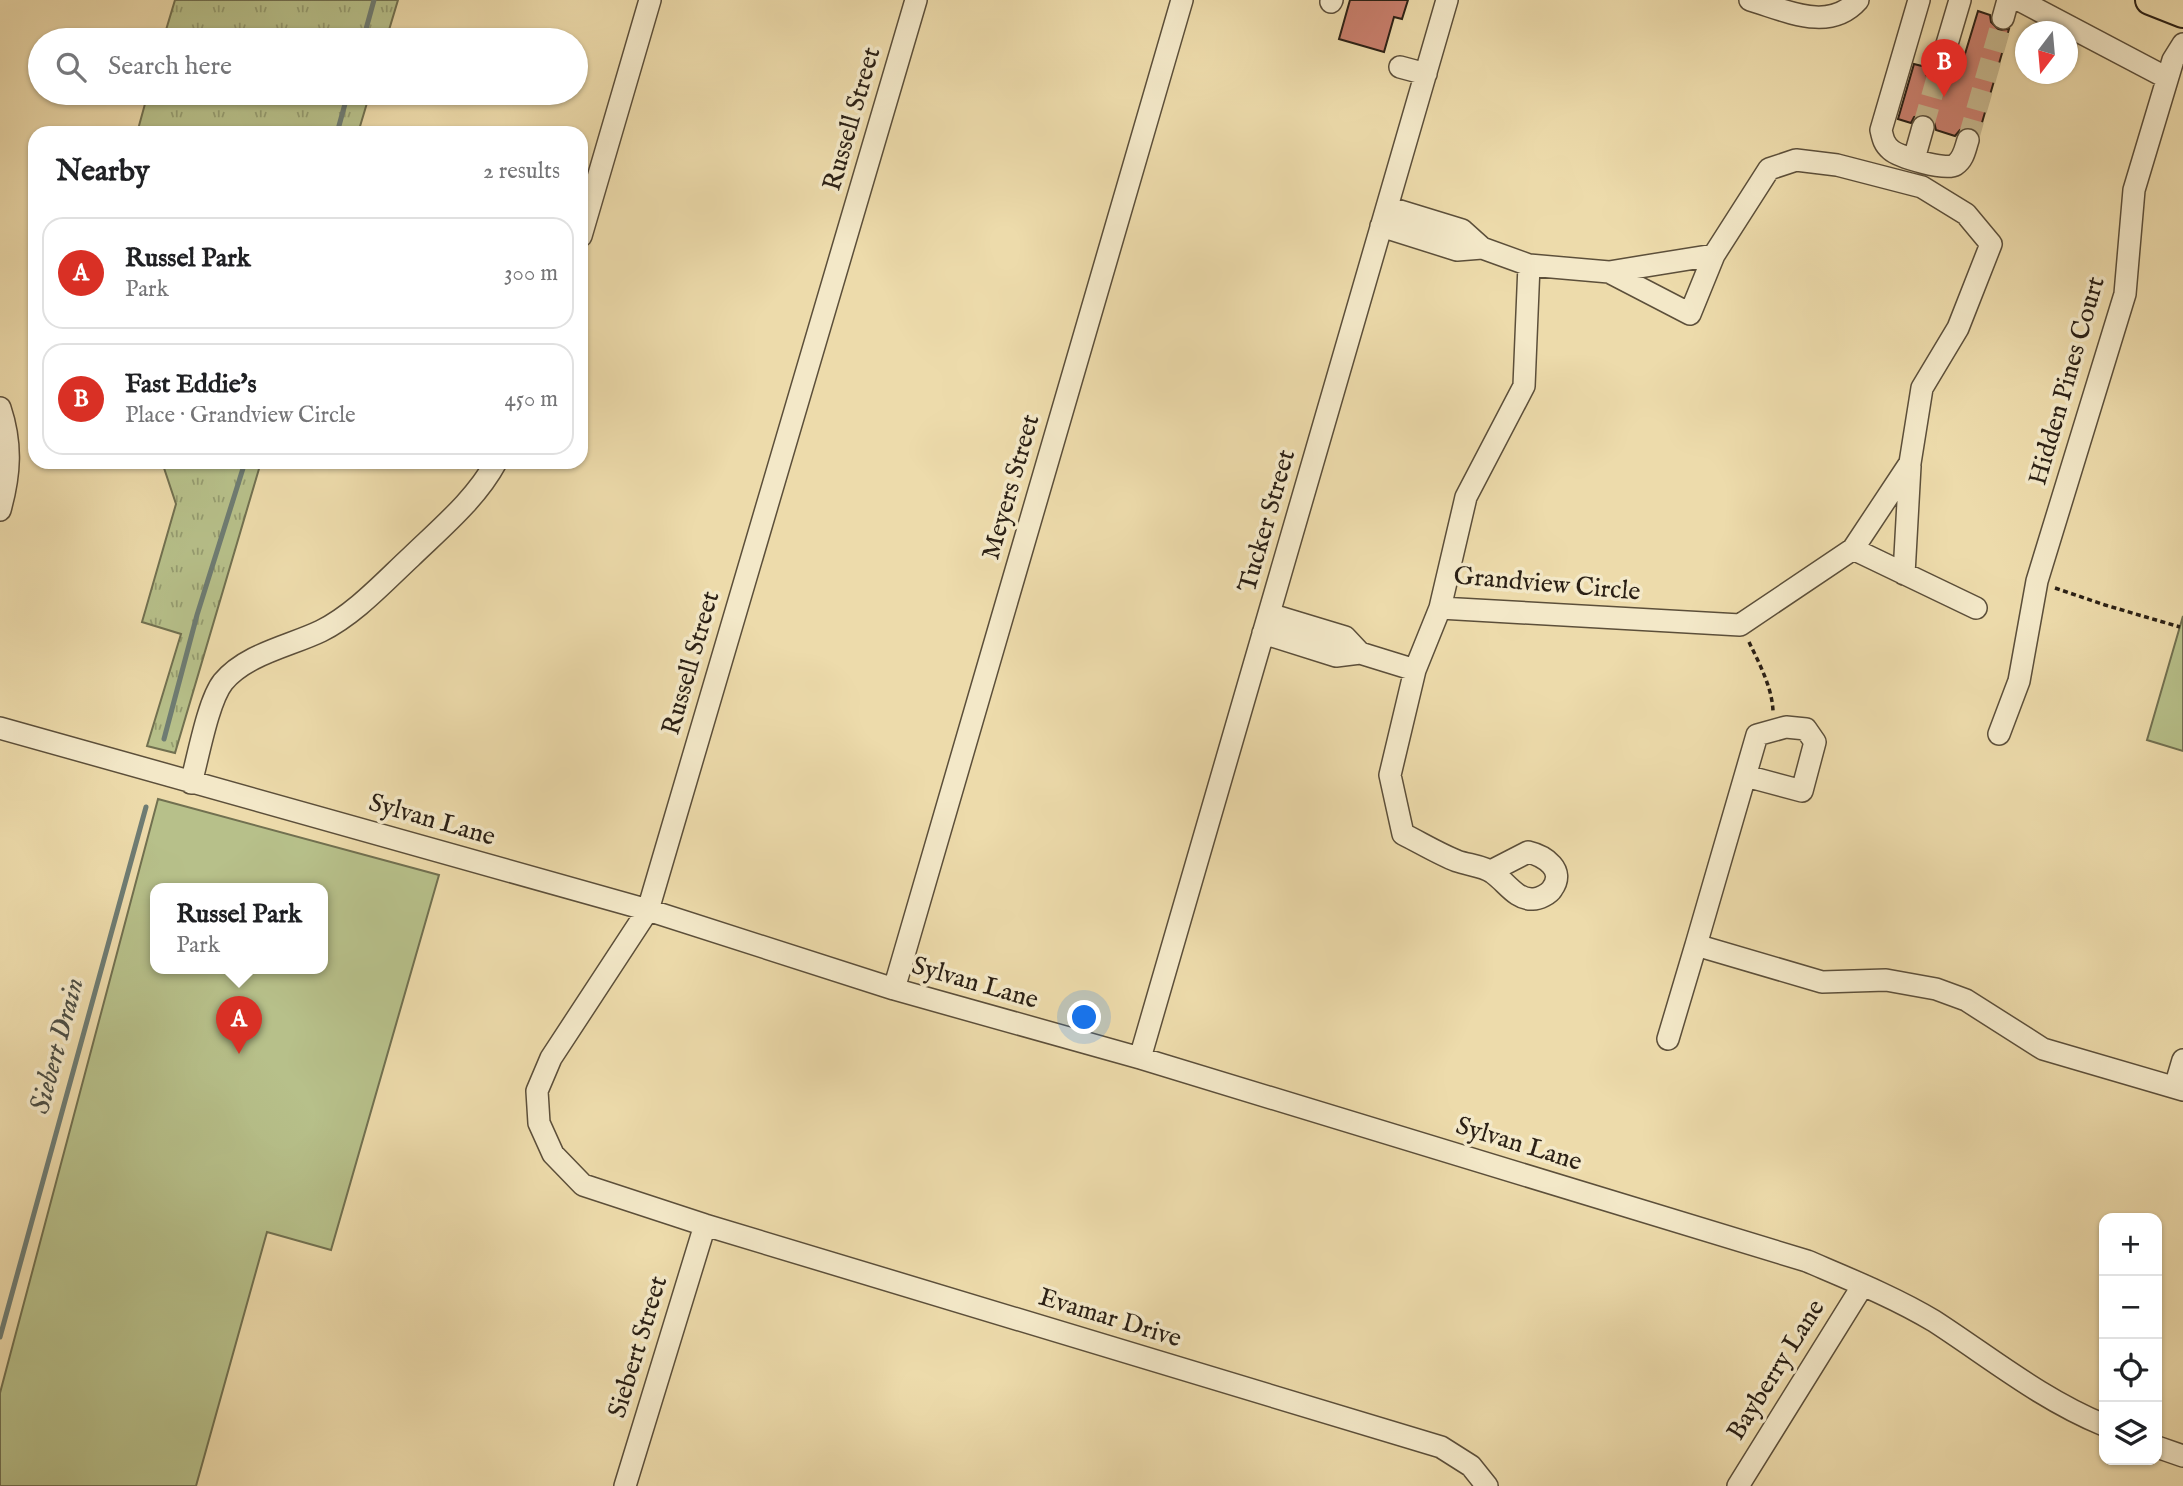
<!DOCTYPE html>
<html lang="en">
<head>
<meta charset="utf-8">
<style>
  body { margin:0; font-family:"IM FELL English",serif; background:#f6f6f6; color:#202124 }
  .controls { position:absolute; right:21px; bottom:21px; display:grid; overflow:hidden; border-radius:14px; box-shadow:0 2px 5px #0004 }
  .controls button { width:63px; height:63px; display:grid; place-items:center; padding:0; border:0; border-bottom:2px solid #e0e0e0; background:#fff; color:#202124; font:35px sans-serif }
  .compass { position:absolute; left:2015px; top:21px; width:63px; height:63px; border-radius:50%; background:#fff; box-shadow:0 2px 5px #0004; rotate:196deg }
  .you { position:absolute; left:1085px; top:1018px; width:24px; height:24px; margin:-18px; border:5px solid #fff; border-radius:50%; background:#1a73e8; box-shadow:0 0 0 10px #1a73e833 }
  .badge { display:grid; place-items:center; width:46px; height:46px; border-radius:50%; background:#d93025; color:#fff; font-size:23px; font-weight:700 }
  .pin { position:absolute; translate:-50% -58px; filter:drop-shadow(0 2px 4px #0008) }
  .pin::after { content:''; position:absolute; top:37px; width:24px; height:21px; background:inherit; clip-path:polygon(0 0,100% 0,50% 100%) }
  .popup { position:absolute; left:150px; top:883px; width:178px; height:91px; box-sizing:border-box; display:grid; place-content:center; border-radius:14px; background:#fff; filter:drop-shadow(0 2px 5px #0005); font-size:23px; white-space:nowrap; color:#757577 }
  .popup b { font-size:26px; color:#202124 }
  .popup::after { content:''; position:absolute; left:50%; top:100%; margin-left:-14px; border:14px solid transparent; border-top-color:#fff }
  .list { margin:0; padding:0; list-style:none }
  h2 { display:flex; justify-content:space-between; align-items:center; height:91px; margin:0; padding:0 28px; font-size:30px }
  h2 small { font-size:23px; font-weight:400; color:#757577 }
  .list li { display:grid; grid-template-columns:46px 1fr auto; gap:21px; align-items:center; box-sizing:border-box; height:112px; margin:0 14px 14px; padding:0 14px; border:2px solid #e0e0e0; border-radius:21px }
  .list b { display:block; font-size:26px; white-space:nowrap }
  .list p { margin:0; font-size:23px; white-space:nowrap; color:#757577 }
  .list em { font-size:23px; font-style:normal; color:#757577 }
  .icon { flex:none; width:38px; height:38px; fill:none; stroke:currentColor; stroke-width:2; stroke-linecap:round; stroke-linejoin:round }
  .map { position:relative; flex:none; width:2183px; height:1486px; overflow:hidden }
  .search { position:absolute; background:#fff; box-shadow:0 2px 5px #0004; left:28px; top:28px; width:560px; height:77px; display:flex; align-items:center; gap:18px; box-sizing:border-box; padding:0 24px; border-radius:38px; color:#757577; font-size:26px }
  .panel { position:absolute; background:#fff; box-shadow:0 2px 5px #0004; left:28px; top:126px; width:560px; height:343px; border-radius:21px }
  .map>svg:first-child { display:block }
</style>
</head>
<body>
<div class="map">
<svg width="2183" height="1486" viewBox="0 0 2183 1486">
  <defs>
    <pattern id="grass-tufts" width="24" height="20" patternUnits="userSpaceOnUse" patternTransform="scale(1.75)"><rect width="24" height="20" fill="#b7c08a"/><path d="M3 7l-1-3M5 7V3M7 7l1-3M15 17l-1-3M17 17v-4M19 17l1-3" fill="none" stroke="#959c70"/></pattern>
  </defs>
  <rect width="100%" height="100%" fill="#eddbab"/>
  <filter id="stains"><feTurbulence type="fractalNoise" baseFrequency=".00286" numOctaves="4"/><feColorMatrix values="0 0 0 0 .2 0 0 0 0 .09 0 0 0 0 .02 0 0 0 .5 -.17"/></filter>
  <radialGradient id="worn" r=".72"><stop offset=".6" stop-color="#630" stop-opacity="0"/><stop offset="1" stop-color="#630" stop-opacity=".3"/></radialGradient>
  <!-- grass -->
  <path fill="url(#grass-tufts)" stroke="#717050" stroke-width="2" d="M175 0H398L386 40H163Z
    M148 93H370L358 133H137Z
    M162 462H261L175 753 147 746 181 634 142 622 176 504Z"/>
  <!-- park -->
  <path fill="#b7c08a" stroke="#717050" stroke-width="2" fill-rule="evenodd" d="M2183 616V751L2147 740Z
    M158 799 439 875 331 1250 267 1232 196 1486H0V1393ZM155 888H323V968H155Z"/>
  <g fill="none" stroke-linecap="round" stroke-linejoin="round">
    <!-- stream -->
    <path stroke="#6e7c73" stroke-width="5" d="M363 40 374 0
      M337 133 348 93
      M164 739 197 615 245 462
      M0 1337 146 807"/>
  </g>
  <!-- building -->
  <path fill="#c97f6d" stroke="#2b2015" stroke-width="2" d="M1350 0H1408L1402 19 1394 17 1384 52 1339 39Z
    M1978 11 1990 15 1991 22 1999 30 2009 29 1979 133 1971 127 1960 130 1955 136 1936 130 1933 118 1926 114 1914 117 1911 123 1898 119 1914 64 1926 67V75L1935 83 1943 84 1952 75 1958 77Z"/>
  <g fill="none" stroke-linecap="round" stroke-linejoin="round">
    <!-- minor-tunnel -->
    <path stroke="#c6b68d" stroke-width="21" stroke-dasharray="21 10" stroke-linecap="butt" d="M1923 127 1939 71
      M1968 140 2003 18"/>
    <!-- minor casing -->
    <g stroke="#5c4f3a" stroke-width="24">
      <path id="minor" d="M916 0 648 910 551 1058 537 1091 539 1123 553 1154 583 1185 705 1225 1441 1447 1471 1466 1487 1486
        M1750 0C1785 10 1829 33 1858 0
        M1919 0 1881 130C1883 139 1884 144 1891 150 1899 157 1946 171 1955 165 1964 159 1965 149 1968 140
        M2019 0 2167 78
        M1331 2 1332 0
        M2003 18 2008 0
        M1400 67 1426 74
        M1939 71 1960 0
        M1914 159 1923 127
        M1387 207 1462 230 1482 248 1529 265 1609 272 1714 255 1769 169 1796 160 1837 165 1922 187 1966 214 1991 244 1958 328 1922 388 1910 463 1853 549 1740 625 1440 608
        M1381 226 1457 250 1482 248
        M581 236 650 0
        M1609 272 1690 314 1714 255
        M0 408C12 444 10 474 0 510
        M1853 549 1976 608
        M1904 574 1910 466
        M1269 614 1345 637 1360 653 1415 670
        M1263 633 1336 656 1360 653
        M0 728 648 910 894 989 1140 1058 1807 1261C1849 1279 1894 1297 1934 1321 1991 1358 2041 1399 2104 1425
        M1999 734 2019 681 2037 581 2125 294 2134 190 2173 60 2183 44
        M1746 776 1802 791 1815 742 1806 729 1786 727 1757 735 1696 945 1822 982 1886 980 1936 989 1966 1000 2043 1049 2183 1090
        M191 783C198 758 208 701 223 682 246 654 290 646 321 631 355 614 384 582 411 557 441 528 476 499 496 462
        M1491 871 1528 852C1545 856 1566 870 1552 889 1549 894 1539 899 1533 899 1516 900 1506 882 1493 873 1484 866 1468 865 1457 861 1439 854 1421 843 1403 834L1390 775 1415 670 1440 608 1466 497 1524 386 1529 265
        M894 989 1182 0
        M1668 1039 1696 945
        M1140 1058 1447 0
        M2175 1087 2183 1060
        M2157 1447 2183 1456
        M625 1486 705 1225
        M1738 1486 1863 1285"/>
    </g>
    <!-- major casing -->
    <g stroke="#2b2015" stroke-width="32">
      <path id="major" d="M2150 0 2183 13"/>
    </g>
    <!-- path -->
    <path stroke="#2b2015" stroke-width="3.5" stroke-dasharray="5 3.5" stroke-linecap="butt" d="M2055 588 2105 605 2180 627
      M1749 642C1759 663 1772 687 1773 711"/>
    <!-- minor -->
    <use href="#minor" stroke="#f3e8c8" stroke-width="21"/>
    <!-- major -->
    <use href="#major" stroke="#eddbab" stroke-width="28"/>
  </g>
  <g text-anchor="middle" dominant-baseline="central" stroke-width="7" stroke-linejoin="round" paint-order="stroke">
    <!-- street labels -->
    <g font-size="26" fill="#2b2015" stroke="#f3e8c8">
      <text transform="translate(852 119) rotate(-74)">Russell Street</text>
      <text transform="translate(2067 381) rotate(-74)">Hidden Pines Court</text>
      <text transform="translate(1011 487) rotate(-74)">Meyers Street</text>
      <text transform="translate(1267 521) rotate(-74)">Tucker Street</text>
      <text transform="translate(1547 584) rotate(5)">Grandview Circle</text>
      <text transform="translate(691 663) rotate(-74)">Russell Street</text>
      <text transform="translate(432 820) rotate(16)">Sylvan Lane</text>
      <text transform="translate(975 983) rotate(16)">Sylvan Lane</text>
      <text transform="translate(1519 1144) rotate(17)">Sylvan Lane</text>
      <text transform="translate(1110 1318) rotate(17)">Evamar Drive</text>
      <text transform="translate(638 1347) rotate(-73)">Siebert Street</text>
      <text transform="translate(1776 1370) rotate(-58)">Bayberry Lane</text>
    </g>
    <!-- water labels -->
    <g font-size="28" font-style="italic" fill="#4d4e44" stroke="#f3e8c8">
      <text transform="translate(58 1046) rotate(-75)">Siebert Drain</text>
    </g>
  </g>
  <rect width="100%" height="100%" filter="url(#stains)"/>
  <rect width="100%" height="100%" fill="url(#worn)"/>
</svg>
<div class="controls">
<button>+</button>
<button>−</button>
<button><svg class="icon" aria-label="locate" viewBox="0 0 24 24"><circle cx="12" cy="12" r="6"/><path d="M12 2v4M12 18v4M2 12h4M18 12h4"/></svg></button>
<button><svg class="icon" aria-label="layers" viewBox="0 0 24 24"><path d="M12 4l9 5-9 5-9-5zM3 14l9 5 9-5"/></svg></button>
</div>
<svg class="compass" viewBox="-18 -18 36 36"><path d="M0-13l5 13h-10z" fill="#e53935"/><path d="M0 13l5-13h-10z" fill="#757577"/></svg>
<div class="you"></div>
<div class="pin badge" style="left:239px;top:1054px">A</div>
<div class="popup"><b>Russel Park</b>Park</div>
<div class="pin badge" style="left:1944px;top:97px">B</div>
<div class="search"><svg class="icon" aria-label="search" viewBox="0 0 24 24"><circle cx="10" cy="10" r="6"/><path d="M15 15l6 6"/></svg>Search here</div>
<section class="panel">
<h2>Nearby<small>2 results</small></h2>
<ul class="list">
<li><span class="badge">A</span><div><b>Russel Park</b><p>Park</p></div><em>300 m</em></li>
<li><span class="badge">B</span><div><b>Fast Eddie's</b><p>Place · Grandview Circle</p></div><em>450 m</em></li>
</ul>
</section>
</div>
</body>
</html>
